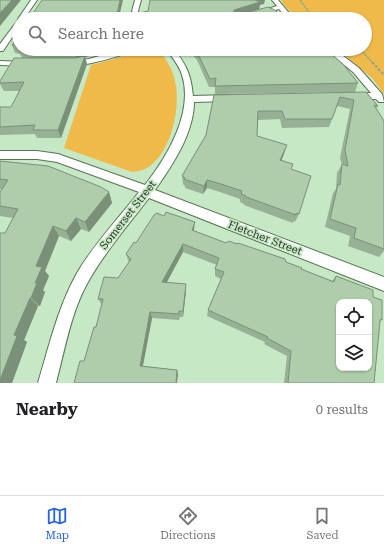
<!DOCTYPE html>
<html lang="en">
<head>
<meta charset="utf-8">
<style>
  body { margin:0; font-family:"Roboto Serif",serif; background:#f2f2f2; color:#202124 }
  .controls { position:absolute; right:12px; bottom:12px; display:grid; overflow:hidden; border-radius:8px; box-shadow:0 1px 3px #0004 }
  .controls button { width:36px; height:36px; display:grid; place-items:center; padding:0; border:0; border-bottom:1px solid #e0e0e0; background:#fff; color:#202124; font:20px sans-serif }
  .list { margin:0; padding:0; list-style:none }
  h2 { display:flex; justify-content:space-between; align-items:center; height:52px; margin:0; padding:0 16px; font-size:17px }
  h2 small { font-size:13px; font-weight:400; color:#757577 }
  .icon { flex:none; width:22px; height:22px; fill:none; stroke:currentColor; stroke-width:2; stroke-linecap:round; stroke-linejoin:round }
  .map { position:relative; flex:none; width:384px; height:383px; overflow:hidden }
  .search { position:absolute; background:#fff; box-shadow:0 1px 3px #0004; left:12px; right:12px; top:12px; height:44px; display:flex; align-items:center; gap:10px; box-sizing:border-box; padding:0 14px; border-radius:22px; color:#757577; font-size:15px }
  .sheet { height:112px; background:#fff }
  nav { display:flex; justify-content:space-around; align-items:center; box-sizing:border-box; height:56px; border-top:1px solid #e0e0e0; background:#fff; font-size:11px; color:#757577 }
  nav a { display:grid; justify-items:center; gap:2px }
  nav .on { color:#2563eb }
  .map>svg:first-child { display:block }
</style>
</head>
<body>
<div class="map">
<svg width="384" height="383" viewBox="0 0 384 383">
  <rect width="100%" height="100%" fill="#c7e8c4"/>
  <!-- green -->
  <path fill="#f0ba4b" d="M281 0H384V94L372 78 337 49H365V19H298L284 5Z
    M151 49 160 51C166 60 173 69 175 81 181 107 172 149 150 166 145 170 139 171 132 172L64 148 91 65Z"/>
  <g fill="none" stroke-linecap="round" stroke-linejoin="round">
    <!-- street casing -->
    <g stroke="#577454" stroke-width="2">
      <path id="street" d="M31 0H37L24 19H19V27L3 51H0V44L18 20V19Z
        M135 0H141L138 11 140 19H134L132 11Z
        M272 0H278L294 19H287L279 9 245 19H234L277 6Z
        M124 49H137L136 51C123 54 76 71 67 63L71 61 89 59Z
        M166 49H174C187 66 191 75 193 96L230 95 235 98 230 101 194 102C194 133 172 166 155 190L384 277V291L149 198C128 225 105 252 88 282 71 312 65 349 56 383H38C49 346 58 307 77 273 94 244 118 219 139 192L57 162 37 159H0V151H37L58 154 145 185C167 157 194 112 182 75 179 65 172 57 166 49Z
        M325 49H334L359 68 382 94 384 102H379L376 99 350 98 348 96 353 93H371L353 72Z
        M0 61 27 62 31 64 27 66 0 65Z"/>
    </g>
    <!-- path-far1 -->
    <path stroke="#8da68b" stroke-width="1.5" stroke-dasharray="2.5 1" stroke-linecap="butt" d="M300 0 314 19
      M360 49 373 63"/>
    <!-- path -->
    <path stroke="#8da68b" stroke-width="2" stroke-dasharray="3 1.5" stroke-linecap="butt" d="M372 62 384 75"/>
    <!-- street -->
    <use href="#street" fill="#fff" fill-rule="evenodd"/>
  </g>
  <!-- wall -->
  <path fill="#96b193" d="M19 35V49H100L88 52 89 56 85 57 87 64 61 138H37L35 134 0 135V107H11L20 91H4L0 84V81L22 58 20 54 15 53 12 45Z
    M188 49H325L358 83 355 92 215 94V87H209L197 60 188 50Z
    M366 92 378 106 376 109 384 121V251L379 257 348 246 350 236 325 227 333 193 336 189 337 173 342 164 340 158 350 109 337 106 329 127 282 128 280 119 258 120 257 136 284 154 281 161 291 169 299 214 295 222 293 221V223L244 205V204L240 202V199L220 192 207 188 203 194 185 188V186L183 184 182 176 206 135 214 95Z
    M0 161 109 192 112 203 89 232 81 229 71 241 59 236 45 271 49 276 43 290 45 292 40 306H38L24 340 27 342 12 383H0L5 233 13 218 0 216V192L2 189H0Z
    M194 231 226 243 286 262 301 269 332 281 336 276 373 297 382 320 380 322 374 383H284L287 356 264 344 265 342 207 316 208 310 221 279 215 276V269L217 265 183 252 167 282 186 291 183 317H180L179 320 152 318 143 366 177 370 178 375 84 361 96 327 102 305 98 299 118 278 129 263 126 254 136 243Z"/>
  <!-- shaded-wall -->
  <path fill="#7a9078" d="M12 0H21L0 26V13Z
    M120 0H123L119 17 120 19H117V14Z
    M254 0H265L264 4 260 5 259 10 234 18V10Z
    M84 49H100L88 52 89 56 85 57 87 64 61 138 58 130 77 60 74 51Z
    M287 145 284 154 278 169 280 160Z
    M207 180V188L203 194 204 186Z
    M109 192 112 203 89 232 85 222Z
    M76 218 81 229 71 241 66 231Z
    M195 222 194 230 192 238V230Z
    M53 226 59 236 45 271 49 276 43 290 45 292 40 306 31 298 35 283 36 266Z
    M183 244V252L163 289 162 282Z
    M186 284V291L183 317V311Z
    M30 298 38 306 24 340 27 342 12 383H0V380L14 335Z
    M150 312 152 318 142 370 140 366Z
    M177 370 178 375 177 383H176Z"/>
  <!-- building -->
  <path fill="#aeceab" stroke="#7a9078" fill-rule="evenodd" d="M0 0H12L0 13Z
    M42 0H120L117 14H119L117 19H29Z
    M150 0H255L260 2 234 10V13H246L268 7 275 10 280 15 276 16 281 19H117L148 11Z
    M19 35V46L12 45Z
    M20 49H84L74 51H19Z
    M195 49H325L343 64 358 83 215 86 216 78 210 79 197 52Z
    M85 56 58 130H33L35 125 0 127V107H11L24 82 0 83V81L14 58H75Z
    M366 92 378 106 374 105 384 121V249L354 238 356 228 330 219 338 184 340 185 342 164 348 166 345 150 354 100 340 97 332 119H285L282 111H258L257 136 287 145 280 160 293 164 291 169 311 176 299 214 296 213V215L246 197V196L241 194 242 191 221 184 207 180 204 186 184 179 185 178 182 176 206 135 214 95Z
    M0 161 48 166 101 187 109 192 85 222 76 218 66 231 53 226 36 266 42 267 35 283H37L31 298H30L14 335 17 336 0 380V233H5L18 209 0 206V192L8 180 0 179Z
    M166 212 195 222 192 230 226 243 229 241 237 244 238 243 285 259 286 262 302 268 301 269 334 282 336 276 373 290V297L382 300V320L381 319 380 321 374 383H288L291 351 267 338 268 337 208 310 224 272 215 269 219 258 183 244 162 282 186 284 183 311H179V314L150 312 140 366 177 370 176 383H74L80 361H84L94 327H96L103 299H98L104 277 118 278 131 259 126 254 134 242 136 243 154 215 157 213 164 216ZM339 302H369V368H339Z"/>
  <g text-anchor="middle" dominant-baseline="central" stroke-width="3.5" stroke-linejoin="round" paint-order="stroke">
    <!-- street labels -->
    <g font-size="11" fill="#2c392b" stroke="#c7e8c4">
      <text transform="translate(128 215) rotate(-52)">Somerset Street</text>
      <text transform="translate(265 238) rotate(21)">Fletcher Street</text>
    </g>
  </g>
</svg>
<div class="controls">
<button><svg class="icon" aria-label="locate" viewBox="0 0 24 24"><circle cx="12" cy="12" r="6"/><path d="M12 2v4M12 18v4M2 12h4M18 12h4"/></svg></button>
<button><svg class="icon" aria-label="layers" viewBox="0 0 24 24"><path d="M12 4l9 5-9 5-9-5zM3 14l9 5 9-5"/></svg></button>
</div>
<div class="search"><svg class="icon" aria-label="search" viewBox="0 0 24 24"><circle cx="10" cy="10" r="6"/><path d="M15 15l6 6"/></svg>Search here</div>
</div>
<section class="sheet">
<h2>Nearby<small>0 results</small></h2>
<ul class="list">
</ul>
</section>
<nav>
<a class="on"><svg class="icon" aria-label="map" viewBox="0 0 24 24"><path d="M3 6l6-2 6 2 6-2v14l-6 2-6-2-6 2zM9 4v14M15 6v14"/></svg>Map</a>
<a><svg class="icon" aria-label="directions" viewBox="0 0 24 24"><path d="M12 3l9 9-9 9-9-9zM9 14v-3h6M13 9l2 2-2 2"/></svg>Directions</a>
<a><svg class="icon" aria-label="saved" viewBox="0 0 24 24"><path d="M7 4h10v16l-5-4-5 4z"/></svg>Saved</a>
</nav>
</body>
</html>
